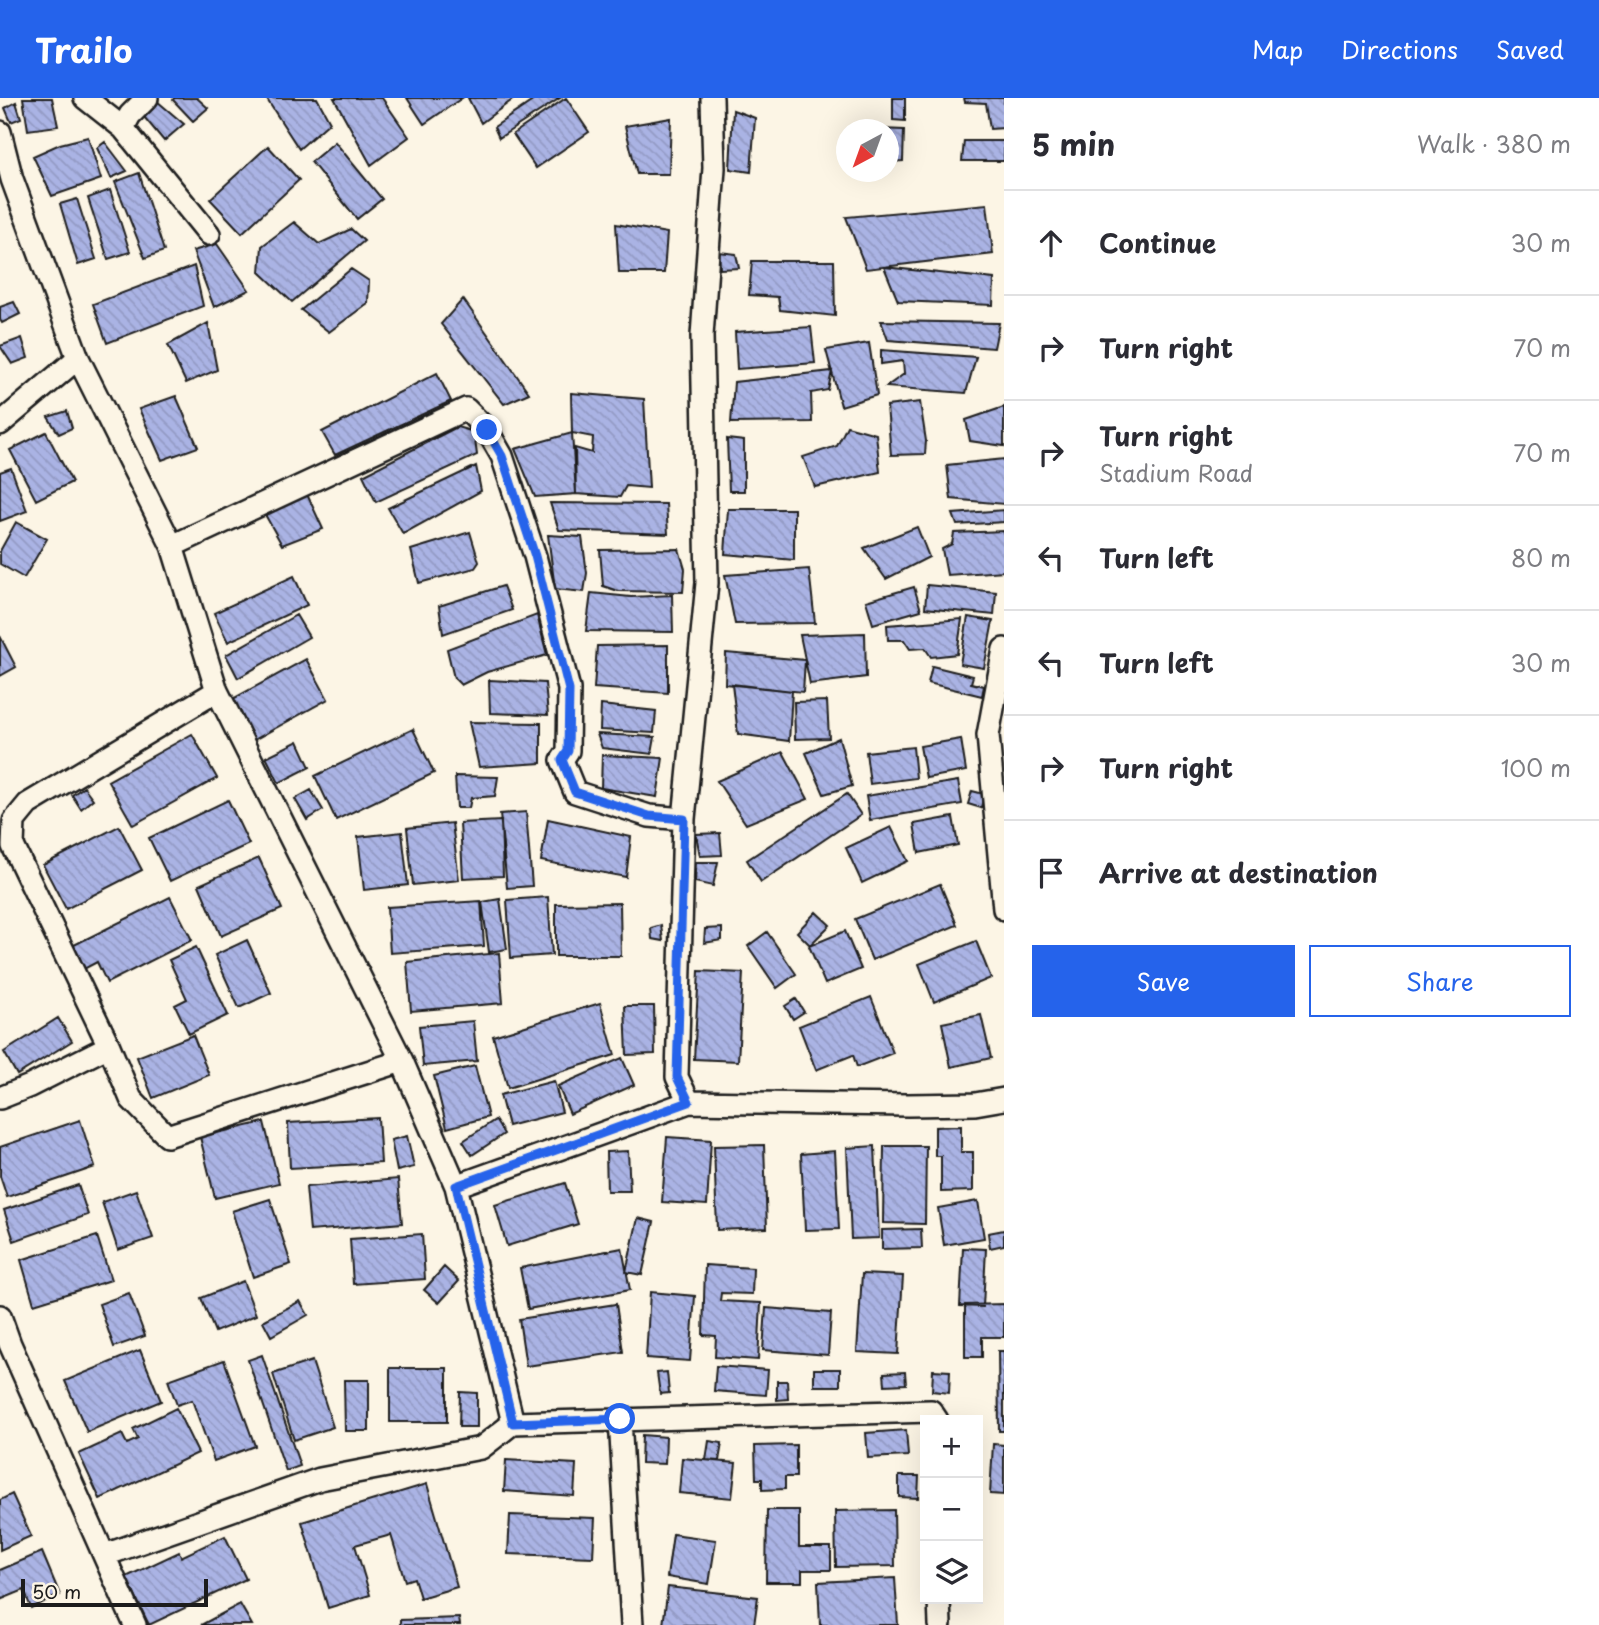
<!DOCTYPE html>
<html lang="en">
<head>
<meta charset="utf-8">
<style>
  body { margin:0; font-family:"Playpen Sans",sans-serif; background:#f7f7f7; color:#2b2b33 }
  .controls { position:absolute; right:21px; bottom:21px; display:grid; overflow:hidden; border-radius:0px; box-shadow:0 7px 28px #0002 }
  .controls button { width:63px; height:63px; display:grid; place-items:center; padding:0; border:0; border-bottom:2px solid #e1e1e2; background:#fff; color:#2b2b33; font:35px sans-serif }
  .compass { position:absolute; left:836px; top:21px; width:63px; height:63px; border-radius:50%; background:#fff; box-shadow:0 7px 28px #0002; rotate:221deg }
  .scale { position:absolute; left:21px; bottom:18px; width:187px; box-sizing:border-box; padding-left:7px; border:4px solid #1c1c1c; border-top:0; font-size:19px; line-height:24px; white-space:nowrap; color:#1c1c1c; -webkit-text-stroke:5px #fcf5e5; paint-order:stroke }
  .stop { position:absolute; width:21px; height:21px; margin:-16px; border:5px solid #2563eb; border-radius:50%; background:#fff }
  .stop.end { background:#2563eb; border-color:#fff; box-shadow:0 2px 7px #0008 }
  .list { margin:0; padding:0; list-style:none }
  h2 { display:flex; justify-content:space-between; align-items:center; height:91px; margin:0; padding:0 28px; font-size:30px }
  h2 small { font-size:23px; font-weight:400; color:#7c7c81 }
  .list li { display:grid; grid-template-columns:46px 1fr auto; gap:21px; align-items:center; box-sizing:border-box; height:105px; padding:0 28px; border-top:2px solid #e1e1e2 }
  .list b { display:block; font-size:26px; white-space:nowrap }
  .list p { margin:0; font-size:23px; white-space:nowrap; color:#7c7c81 }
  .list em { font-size:23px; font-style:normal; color:#7c7c81 }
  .actions { display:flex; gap:14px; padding:21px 28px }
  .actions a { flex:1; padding:16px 0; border:2px solid #2563eb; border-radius:0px; text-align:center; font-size:24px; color:#2563eb }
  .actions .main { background:#2563eb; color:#fff }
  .icon { flex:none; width:38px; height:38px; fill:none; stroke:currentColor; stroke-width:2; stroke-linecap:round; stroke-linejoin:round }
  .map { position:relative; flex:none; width:1004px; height:1527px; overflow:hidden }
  header { display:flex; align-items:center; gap:42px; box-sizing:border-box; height:98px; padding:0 35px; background:#2563eb; color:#fff }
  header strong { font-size:33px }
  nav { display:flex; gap:38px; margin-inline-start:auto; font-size:24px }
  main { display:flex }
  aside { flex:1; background:#fff }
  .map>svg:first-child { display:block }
</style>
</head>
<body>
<header>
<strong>Trailo</strong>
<nav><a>Map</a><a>Directions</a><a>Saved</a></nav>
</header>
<main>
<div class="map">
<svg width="1004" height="1527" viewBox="0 0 1004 1527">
  <defs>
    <pattern id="building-back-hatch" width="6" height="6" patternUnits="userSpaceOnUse" patternTransform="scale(1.75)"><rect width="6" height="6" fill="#aab3e4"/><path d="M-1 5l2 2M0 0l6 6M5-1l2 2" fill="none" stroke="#9299c3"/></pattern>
  </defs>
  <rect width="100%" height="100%" fill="#fcf5e5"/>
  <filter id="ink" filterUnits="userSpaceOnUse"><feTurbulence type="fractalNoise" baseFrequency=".0143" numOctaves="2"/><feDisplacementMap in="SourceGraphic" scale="14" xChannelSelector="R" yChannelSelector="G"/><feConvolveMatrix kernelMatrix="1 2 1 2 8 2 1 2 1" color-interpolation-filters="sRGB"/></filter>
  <g filter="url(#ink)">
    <!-- building -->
    <path fill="url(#building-back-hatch)" stroke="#1c1c1c" stroke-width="2" d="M23 0H52L58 28 28 32Z
      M174 0H197L208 10 193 23 173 2Z
      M266 0H317L330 24 299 51Z
      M334 0H382L409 39 371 67Z
      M407 0H462L424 26Z
      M468 0H515L481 25Z
      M537 0H560L499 40 494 29Z
      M566 0 589 34 536 70 513 36Z
      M893 0H905V23L893 22Z
      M964 0H1004V30L990 31 986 5 965 4Z
      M157 3 184 26 164 43 144 19Z
      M16 4 21 20 11 24 5 10Z
      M733 12 755 20 751 74 730 71Z
      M671 20 669 76H637L625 28Z
      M856 30 904 32 903 63 888 64V32Z
      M88 39 101 81 52 98 33 58 60 46Z
      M964 43H1004V63H962Z
      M105 44 127 73 111 80 97 50Z
      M335 44 382 101 357 121 311 64Z
      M268 48 299 82 242 135 210 101Z
      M139 75 164 153 145 160 115 84Z
      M110 92 130 154 108 161 88 100Z
      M77 101 96 161 78 167 60 106Z
      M987 106 993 156 866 171 846 119Z
      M294 124 319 146 351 131 364 143 292 204 260 174 262 148Z
      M616 126 667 135 664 175H619Z
      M217 146 249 192 214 209 193 153Z
      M719 154 736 156 739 170 720 171Z
      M752 163H834L835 218 780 212 778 199 749 197Z
      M194 168 203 208 107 245 93 206Z
      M884 169 994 181 993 207 898 203Z
      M351 171 369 183 368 205 329 234 301 212Z
      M463 201 529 295 504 306 441 226Z
      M14 204 20 216 2 225 0 222V209Z
      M881 223 999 225 994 250 888 242Z
      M208 225 217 272 186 285 168 247Z
      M811 229 815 265 737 271 735 234Z
      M22 240 28 260 12 266 0 248Z
      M869 245 877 297 841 308 826 252Z
      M881 252 976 259 966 295 886 289 904 276 903 263 881 266Z
      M832 273 828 292 811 295 812 324 731 325 734 284Z
      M437 275 451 303 335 357 322 334Z
      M571 295 644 301 649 390 626 388 620 399 576 396 575 350 592 355 593 339 572 335Z
      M176 298 198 349 162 362 139 311Z
      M920 304 926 343 925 356 891 357 887 308Z
      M1004 309V348L970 343 966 322Z
      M67 313 72 330 59 336 48 319Z
      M847 328 876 336 880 374 815 389 803 359 837 348Z
      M457 329 474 334 477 357 376 404 363 377Z
      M46 334 72 384 36 402 10 352Z
      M572 335 576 396 535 399 515 351Z
      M727 341 744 343V393H729Z
      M1004 361V406L951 401 947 367Z
      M476 368 481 393 403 436 388 410Z
      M11 370 27 413 0 423V374Z
      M305 392 323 431 282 447 263 413Z
      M550 405 666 406 668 436 559 432Z
      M728 411H794V462L725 456Z
      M1004 412V424L957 427 953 416Z
      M16 424 47 441 24 480 0 466V453Z
      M917 429 929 459 886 481 864 450Z
      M1004 433V473L947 477 942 451 952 446 954 435Z
      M470 434 479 464 475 470 419 485 411 452Z
      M548 437 582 439 587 475 584 494 555 491Z
      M679 451 685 471 683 494 618 493 603 488 600 452Z
      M809 471 815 525 735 526 725 477Z
      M294 478 307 507 228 544 214 515Z
      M927 487 996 494 994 517 925 510Z
      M503 488 512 512 443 536 439 508Z
      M914 489 921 512 873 526 866 503Z
      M591 495 631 499 672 497 673 534 586 533Z
      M296 517 309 539 238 580 226 557Z
      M537 517 547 557 487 574 461 587 454 580 447 551Z
      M968 519 993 523 984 570 960 566Z
      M962 521 957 556 931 559 925 550 910 551 904 542H888L887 527Z
      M865 535 866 579 810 586 800 537Z
      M0 538 16 569 0 578Z
      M668 547V595L594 590 597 548Z
      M726 555 805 562 803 594 725 586Z
      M306 561 328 601 254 642 231 602Z
      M932 568 973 578 971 585 984 588 982 598 928 585Z
      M489 582 545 585 548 617 490 615Z
      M732 586 792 593 789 643 738 636Z
      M827 603 829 640 795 641 794 604Z
      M601 607 656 613 654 635 600 632Z
      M469 624 541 625V665L479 669Z
      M413 631 434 675 336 722 315 678Z
      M192 636 217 680 133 727 108 683Z
      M597 636 655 639 652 656 602 650Z
      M839 640 852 688 824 696 806 655Z
      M961 641 966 673 926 680 920 648Z
      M298 643 310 669 279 685 266 659Z
      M913 649 916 680 870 686 866 654Z
      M783 654 808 701 746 726 717 683Z
      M602 657 663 660 657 699 601 690Z
      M455 678 498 679 495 698 471 700 469 710H457Z
      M958 683 962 706 870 722 866 698Z
      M84 689 93 701 81 711 72 697Z
      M311 692 323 712 307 722 295 701Z
      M972 693 984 696 981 710 968 706Z
      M847 696 861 717 761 784 747 762Z
      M228 702 249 746 170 783 149 740Z
      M526 714 532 788 507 790 500 716Z
      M953 719 958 747 919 755 914 726Z
      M548 721 631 739 626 779 541 763Z
      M501 723 503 778 463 780 460 725Z
      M452 725 459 782 413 787 407 730Z
      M119 728 142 772 66 811 43 767Z
      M891 729 908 763 862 785 846 750Z
      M402 734 408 787 364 792 358 739Z
      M720 735 722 757 700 758 696 736Z
      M259 760 282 811 221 838 199 787Z
      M696 764H718L713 788 695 784Z
      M940 786 957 827 872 862 855 821Z
      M170 799 192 842 107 885 97 864 84 871 72 848Z
      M548 799 552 857 511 860 507 802Z
      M500 801 507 851 489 854 482 804Z
      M481 803 484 848 390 855 387 809Z
      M620 805 621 858H556V806Z
      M816 814 830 827 810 847 797 834Z
      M661 827 663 843 652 841 651 830Z
      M722 830V842L704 845 705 831Z
      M845 833 861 871 825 886 809 848Z
      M767 834 796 876 777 890 748 848Z
      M247 842 271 895 239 910 215 857Z
      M976 843 991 880 934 904 919 866Z
      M196 849 228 917 189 936 175 907 187 901 169 862Z
      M499 855 503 905 411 913 407 864Z
      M699 873 743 875 738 963 694 961Z
      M871 899 893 955 857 969 853 957 816 972 799 928Z
      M796 901 804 914 793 921 785 908Z
      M600 905 615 957 508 990 493 938Z
      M625 908H654L655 956 627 957Z
      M981 917 991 960 951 969 942 925Z
      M58 920 72 943 17 977 4 954Z
      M473 923 477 963 423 968 419 928Z
      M193 937 209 977 153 1000 137 959Z
      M622 960 634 987 570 1016 558 988Z
      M475 968 488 1019 447 1030 434 978Z
      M554 983 562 1014 508 1028 500 997Z
      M378 1020 381 1065 290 1070 288 1025Z
      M80 1022 95 1069 7 1099 0 1078V1049Z
      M495 1022 504 1036 472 1057 463 1043Z
      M264 1024 279 1085 215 1100 200 1039Z
      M961 1028V1054H973V1093L941 1094V1058H935V1029Z
      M407 1038 414 1069 397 1073 391 1042Z
      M667 1039 711 1042 707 1107 662 1104Z
      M764 1047 767 1130 717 1132 714 1048Z
      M875 1048 879 1140 851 1141 847 1050Z
      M884 1048H926L925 1126 883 1125Z
      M628 1053 630 1093H607L606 1054Z
      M835 1053 839 1131 805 1132 801 1056Z
      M398 1081 402 1125 310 1133 306 1089Z
      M565 1085 578 1126 507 1148 495 1107Z
      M78 1087 88 1117 14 1143 4 1112Z
      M136 1092 153 1140 118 1152 102 1104Z
      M270 1101 291 1166 253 1179 232 1113Z
      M978 1103 984 1140 944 1147 938 1110Z
      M638 1120 654 1124 642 1177 626 1174Z
      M921 1131 922 1150 882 1151V1132Z
      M1004 1132V1147L990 1150 988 1135Z
      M422 1136 425 1181 353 1186 350 1141Z
      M97 1138 111 1182 34 1206 21 1162Z
      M622 1150 630 1192 528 1211 520 1170Z
      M963 1150 986 1151 983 1209 960 1208Z
      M705 1167 753 1170 752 1196 721 1195 720 1203 761 1205 758 1262 715 1259 716 1238 703 1237Z
      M444 1169 459 1183 439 1205 424 1192Z
      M862 1176 903 1178 898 1256 857 1254Z
      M243 1183 256 1217 215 1234 201 1200Z
      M650 1194 695 1198 690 1263 646 1260Z
      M129 1195 145 1238 114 1249 99 1206Z
      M300 1203 308 1217 271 1238 263 1223Z
      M616 1206 623 1254 526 1268 519 1221Z
      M1004 1206V1239H982V1259H965V1207Z
      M766 1210 831 1215 828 1257 763 1252Z
      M140 1252 161 1303 87 1334 65 1283Z
      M998 1253H1004V1333H999Z
      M262 1257 300 1368 286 1373 248 1262Z
      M224 1262 255 1348 214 1363 192 1302 177 1307 168 1282Z
      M312 1263 333 1329 294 1342 273 1276Z
      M716 1268 768 1272 766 1297 714 1293Z
      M390 1270H447V1324H390Z
      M814 1271H840V1288H814Z
      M933 1272 950 1273 949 1295 932 1293Z
      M667 1274 669 1295 660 1296 657 1275Z
      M905 1274 906 1286 885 1287 884 1275Z
      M344 1282H369V1333H345Z
      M777 1283H787L788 1301 777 1302Z
      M460 1294 477 1295V1329H459Z
      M176 1310 198 1355 100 1401 79 1356 122 1336 127 1346 138 1341 133 1331Z
      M906 1332 908 1358 868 1360 866 1335Z
      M642 1337 666 1339 665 1366 641 1365Z
      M709 1343 722 1345 719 1363 706 1362Z
      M993 1346 1004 1347V1397L990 1396Z
      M796 1347V1379H785V1391L762 1392V1381H756L755 1348Z
      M682 1360 736 1365 732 1400 679 1395Z
      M506 1362 576 1366 574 1398 504 1393Z
      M899 1378H919L918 1400 899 1399Z
      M427 1386 457 1489 420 1500 414 1480 405 1483 391 1437 355 1447 370 1497 328 1510 302 1424Z
      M12 1396 31 1438 0 1452V1402Z
      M767 1412H799V1449H831V1472H802V1484H766Z
      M894 1412 895 1468 836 1469 835 1413Z
      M510 1417 595 1420 593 1459 508 1456Z
      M673 1436 716 1442 709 1486 667 1479Z
      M225 1438 246 1481 149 1527 126 1479 179 1454 181 1459Z
      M42 1454 60 1497 31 1510 24 1492 0 1502V1472Z
      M895 1480 898 1527H820L818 1484Z
      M668 1489 758 1499 754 1527H663Z
      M240 1506 252 1527H201Z
      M459 1520 460 1527H400V1522Z"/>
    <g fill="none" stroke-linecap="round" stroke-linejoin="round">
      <!-- street casing -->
      <g stroke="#1c1c1c" stroke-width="26">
        <path id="street" d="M85 0 123 30 209 136
          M123 30 130 17 147 0
          M0 34 12 81 78 260 172 448 217 593 402 963 456 1088 513 1325
          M0 326 78 260
          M172 448 466 311 487 332 502 358 535 458 569 591 568 653 562 662 575 694 649 718 684 721
          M1004 551 988 637 1004 811
          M217 593 28 706 14 723 13 748 109 948 131 1001 167 1038 402 963
          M0 1000 30 988 109 948
          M689 1004 677 979 684 721 707 485 702 238 714 70 712 0
          M456 1088 689 1004 908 1007 975 1006 1004 1001
          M0 1218 10 1246 135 1527
          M620 1321 632 1527
          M105 1457 320 1381 481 1350 513 1325 931 1313 937 1322
          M939 1501 940 1527"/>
      </g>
      <!-- street -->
      <use href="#street" stroke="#fcf5e5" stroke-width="21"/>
    </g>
  </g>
  <g fill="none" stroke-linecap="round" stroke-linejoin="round" filter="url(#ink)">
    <!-- route -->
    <path stroke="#2563eb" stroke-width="9" d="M487 332 502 358 535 458 569 592 568 653 562 662 575 694 649 718 684 721 677 979 689 1004 456 1088 513 1325 620 1321"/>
  </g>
</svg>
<div class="controls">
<button>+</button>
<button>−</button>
<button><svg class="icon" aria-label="layers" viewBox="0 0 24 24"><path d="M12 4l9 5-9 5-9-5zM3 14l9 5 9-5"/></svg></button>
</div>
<svg class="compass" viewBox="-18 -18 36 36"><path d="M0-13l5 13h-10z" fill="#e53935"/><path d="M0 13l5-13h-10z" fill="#7c7c81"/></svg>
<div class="scale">50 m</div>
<div class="stop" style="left:620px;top:1321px"></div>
<div class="stop end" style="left:487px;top:332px"></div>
</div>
<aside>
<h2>5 min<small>Walk · 380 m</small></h2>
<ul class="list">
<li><svg class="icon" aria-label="ahead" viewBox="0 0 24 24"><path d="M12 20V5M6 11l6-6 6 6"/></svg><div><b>Continue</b></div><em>30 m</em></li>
<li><svg class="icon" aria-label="right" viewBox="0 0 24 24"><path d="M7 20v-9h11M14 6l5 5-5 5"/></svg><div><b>Turn right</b></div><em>70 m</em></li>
<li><svg class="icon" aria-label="right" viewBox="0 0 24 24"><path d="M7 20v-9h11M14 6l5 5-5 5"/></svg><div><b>Turn right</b><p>Stadium Road</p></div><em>70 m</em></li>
<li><svg class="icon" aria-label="left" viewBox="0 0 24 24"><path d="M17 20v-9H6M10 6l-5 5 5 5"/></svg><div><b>Turn left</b></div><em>80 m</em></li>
<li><svg class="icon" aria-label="left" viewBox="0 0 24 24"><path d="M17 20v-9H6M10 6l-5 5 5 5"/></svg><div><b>Turn left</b></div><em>30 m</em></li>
<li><svg class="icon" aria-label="right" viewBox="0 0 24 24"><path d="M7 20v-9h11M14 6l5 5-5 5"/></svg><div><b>Turn right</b></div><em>100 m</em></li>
<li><svg class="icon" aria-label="arrive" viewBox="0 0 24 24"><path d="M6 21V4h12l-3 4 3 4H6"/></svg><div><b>Arrive at destination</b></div></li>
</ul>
<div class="actions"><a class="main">Save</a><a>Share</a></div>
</aside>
</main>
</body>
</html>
